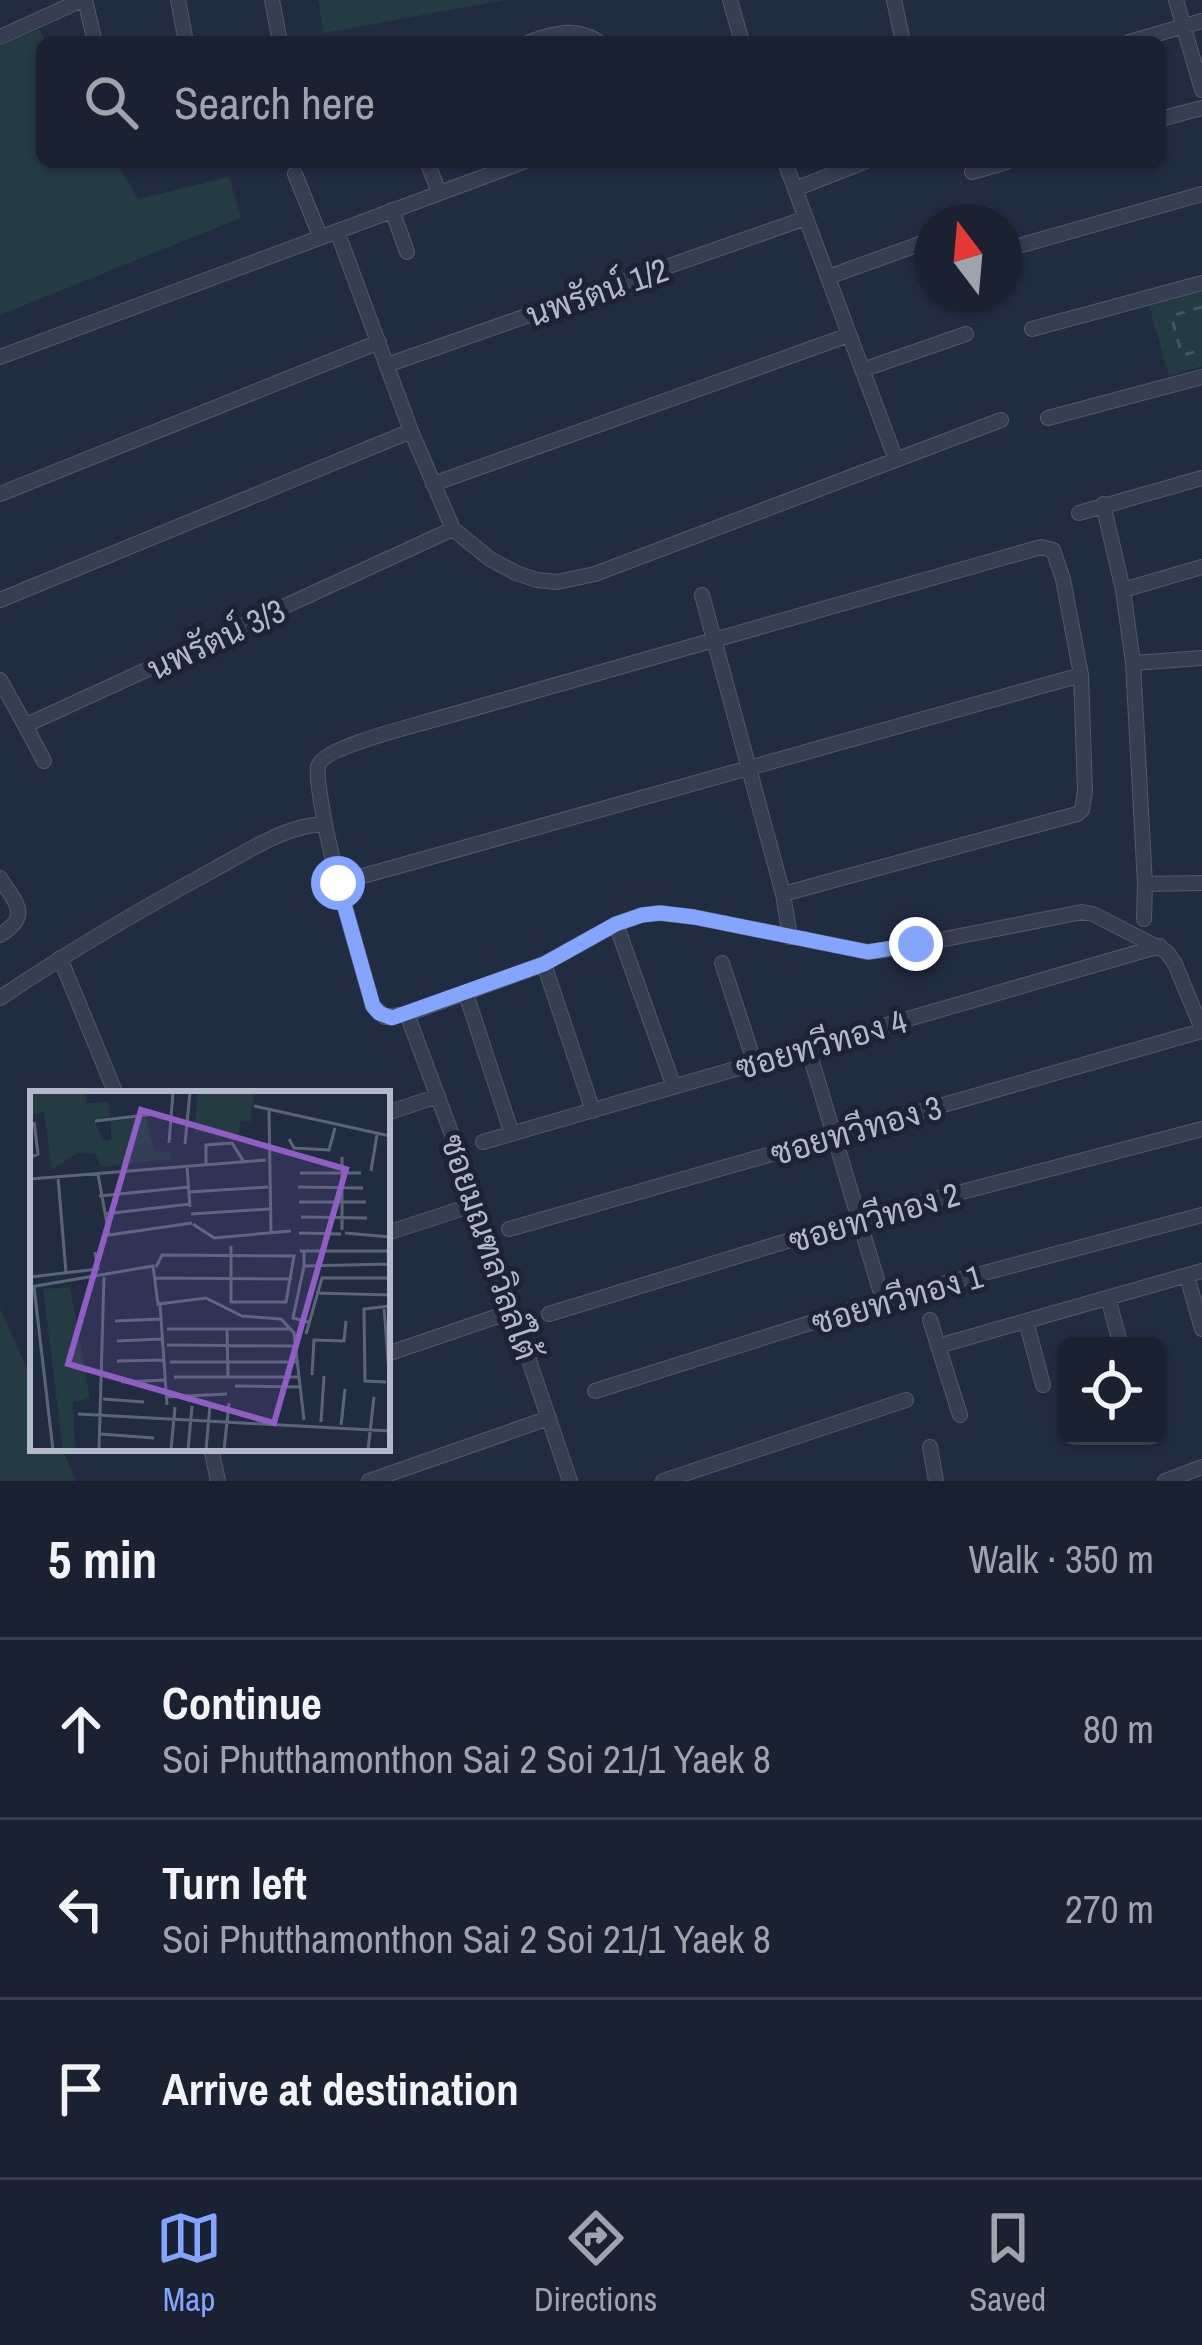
<!DOCTYPE html>
<html lang="en">
<head>
<meta charset="utf-8">
<style>
  body { margin:0; font-family:"Archivo Narrow",Sarabun,sans-serif; background:#232939; color:#f1f3f6 }
  .controls { position:absolute; right:36px; bottom:36px; display:grid; overflow:hidden; border-radius:18px; box-shadow:0 3px 9px #0004 }
  .controls button { width:108px; height:108px; display:grid; place-items:center; padding:0; border:0; border-bottom:3px solid #383e4d; background:#1a2131; color:#f1f3f6; font:60px sans-serif }
  .compass { position:absolute; left:914px; top:204px; width:108px; height:108px; border-radius:50%; background:#1a2131; box-shadow:0 3px 9px #0004; rotate:344deg }
  .stop { position:absolute; width:36px; height:36px; margin:-27px; border:9px solid #84a5ff; border-radius:50%; background:#fff }
  .stop.end { background:#84a5ff; border-color:#fff; box-shadow:0 3px 12px #0008 }
  .list { margin:0; padding:0; list-style:none }
  h2 { display:flex; justify-content:space-between; align-items:center; height:156px; margin:0; padding:0 48px; font-size:51px }
  h2 small { font-size:39px; font-weight:400; color:#9fa3ab }
  .list li { display:grid; grid-template-columns:78px 1fr auto; gap:36px; align-items:center; box-sizing:border-box; height:180px; padding:0 48px; border-top:3px solid #383e4d }
  .list b { display:block; font-size:45px; white-space:nowrap }
  .list p { margin:0; font-size:39px; white-space:nowrap; color:#9fa3ab }
  .list em { font-size:39px; font-style:normal; color:#9fa3ab }
  .icon { flex:none; width:66px; height:66px; fill:none; stroke:currentColor; stroke-width:2; stroke-linecap:round; stroke-linejoin:round }
  .map { position:relative; flex:none; width:1202px; height:1481px; overflow:hidden }
  .search { position:absolute; background:#1a2131; box-shadow:0 3px 9px #0004; left:36px; right:36px; top:36px; height:132px; display:flex; align-items:center; gap:30px; box-sizing:border-box; padding:0 42px; border-radius:18px; color:#9fa3ab; font-size:45px }
  .sheet { height:696px; background:#1a2131 }
  nav { display:flex; justify-content:space-around; align-items:center; box-sizing:border-box; height:168px; border-top:3px solid #383e4d; background:#1a2131; font-size:33px; color:#9fa3ab }
  nav a { display:grid; justify-items:center; gap:6px }
  nav .on { color:#84a5ff }
  .map>svg:first-child { display:block }
</style>
</head>
<body>
<div class="map">
<svg width="1202" height="1481" viewBox="0 0 1202 1481">
  <rect width="100%" height="100%" fill="#222c41"/>
  <!-- green -->
  <path fill="#243b42" d="M318 0H505L324 33Z
    M39 29 47 42H42V162H116L138 199 229 177 241 218 0 315V46Z
    M1202 292V366L1169 376 1149 306Z
    M0 1308 33 1383V1448H62L76 1481H0Z"/>
  <g fill="none" stroke-linecap="round" stroke-linejoin="round">
    <!-- minor casing -->
    <g stroke="#51596b" stroke-width="16">
      <path id="minor" d="M85 0 95 42
        M178 0 186 42
        M272 0 280 42
        M730 0 742 42
        M894 0 903 42
        M1176 0 1202 90
        M0 37 82 0
        M529 42C555 33 575 27 599 42
        M1129 42 1202 21
        M1160 119 1202 108
        M427 162 439 192
        M785 162 896 460
        M972 172 1007 162
        M295 174 320 236
        M795 189 864 162
        M392 210 407 252
        M337 231 411 431 453 529 490 559 516 573 537 580 557 582 595 574 1001 420
        M1004 250 1202 194
        M828 277 928 241
        M1032 329 1202 283
        M0 357 523 162
        M387 365 806 218
        M862 370 966 334
        M1048 418 1202 377
        M433 484 849 335
        M0 494 379 342
        M1103 504 1123 590 1202 567
        M1079 513 1202 478
        M1123 590 1133 663 1145 884 1202 883
        M702 595 783 894 790 937
        M0 600 411 431
        M1133 663 1202 658
        M0 680 25 725 35 721 453 529
        M25 725 44 761
        M325 825C323 810 316 781 318 767 321 748 413 726 433 720L1041 547 1053 550 1063 579 1081 675 1085 791 1082 810 1077 814 783 894
        M0 878C16 904 32 915 0 935
        M338 883 1081 675
        M1144 919 1145 884
        M616 924 674 1087
        M60 958 116 1094
        M722 963 755 1064
        M544 964 593 1111
        M466 994 512 1134
        M0 998C70 951 141 909 215 869 244 853 292 822 325 825L338 883 373 1006 385 1017 407 1014 544 964 616 924 642 915 660 913 694 917 868 952 899 948 1082 912 1093 914 1167 952 1175 964 1202 1029
        M407 1014 458 1151 570 1481
        M808 1048 883 1300
        M387 1113 438 1096
        M483 1142 1160 946
        M509 1229 1202 1031
        M387 1233 476 1204
        M1187 1276 1202 1329
        M1108 1298 1121 1346
        M549 1314 859 1219 1202 1129
        M930 1320 960 1415
        M1026 1321 1043 1385
        M938 1346 1202 1271
        M387 1354 513 1311
        M595 1391 883 1300 1202 1215
        M930 1447 936 1481
        M211 1448 218 1481
        M369 1481 549 1418
        M663 1481 906 1400
        M1165 1481 1202 1467"/>
    </g>
    <!-- path -->
    <path stroke="#42585f" stroke-width="3" stroke-dasharray="9 9" stroke-linecap="butt" d="M1202 307 1175 315 1172 319 1181 352 1187 354 1202 350"/>
    <!-- minor -->
    <use href="#minor" stroke="#373e50" stroke-width="14"/>
  </g>
  <g fill="none" stroke-linecap="round" stroke-linejoin="round">
    <!-- route -->
    <path stroke="#84a5ff" stroke-width="15" d="M338 883 373 1006 379 1013 392 1018 544 964 616 924 642 915 660 913 694 917 868 952 916 944"/>
  </g>
  <g text-anchor="middle" dominant-baseline="central" stroke-width="10" stroke-linejoin="round" paint-order="stroke">
    <!-- street labels -->
    <g font-size="33" fill="#b3b9cb" stroke="#1b2335">
      <text transform="translate(597 292) rotate(-19)">นพรัตน์ 1/2</text>
      <text transform="translate(216 639) rotate(-25)">นพรัตน์ 3/3</text>
      <text transform="translate(821 1044) rotate(-16)">ซอยทวีทอง 4</text>
      <text transform="translate(856 1130) rotate(-16)">ซอยทวีทอง 3</text>
      <text transform="translate(874 1217) rotate(-16)">ซอยทวีทอง 2</text>
      <text transform="translate(490 1247) rotate(71)">ซอยมณฑลวิลล์ใต้</text>
      <text transform="translate(897 1299) rotate(-16)">ซอยทวีทอง 1</text>
    </g>
  </g>
  <!-- overview -->
  <g transform="translate(30 1091)">
    <rect width="360" height="360" fill="#222c41"/>
    <path d="M0 1H56L57 12 78 11 80 26 64 28 73 50 81 49V30L116 26 124 60 141 61V68L70 76 66 63 47 62 22 79 14 21 0 24ZM168 1H225L220 31 210 30 209 45 164 41ZM40 196 60 307 43 311 45 359H33L13 198Z" fill="#243b42"/>
    <path fill="none" stroke="#5c6478" stroke-width="3" d="M224 15 360 45M239 20 241 142M65 30 125 23M259 48 264 57 299 59 305 37M139 52 143 1M155 53 160 1M312 66V139M0 67 8 63 4 31M176 73V54L202 52 214 71M157 76 160 116M341 80 347 44M270 82H331M68 83 79 144 162 132M28 86 36 182M0 88 236 69M268 96 333 97M159 101 238 96M69 105 159 96M269 111H336M74 123 160 113M161 123 239 118M271 126 337 127M163 133 184 147 261 140M269 142 311 143M315 142 360 146M270 160H358L360 204 286 202M274 160V175L359 173M274 175 263 227 278 231M126 176 132 164 264 165 256 211H201M0 186 68 178 65 161M125 187 262 188M0 196 123 175 128 213 176 207 212 225 251 228 264 242 274 329M4 196 23 359M201 212V155M130 213 137 314M354 215 360 296M85 230 132 228M137 238H260M197 238 198 285M276 243 292 187H360M87 250 131 248M137 254 266 255M87 270 134 269M140 271H267M282 284 284 249 314 250 316 230M144 286H269M91 291 135 289M356 291 335 290 334 218 360 215M205 295 270 296M136 306 197 303M73 308 114 311M48 323 360 340M291 331 294 285M311 334 315 298M70 343 124 347M69 359 74 186M141 359 145 316M158 359 162 315M176 359 180 314M194 359 199 312M338 359 344 306"/>
    <path fill="#8f5dc3" fill-opacity="0.15" stroke="#8f5dc3" stroke-width="6" d="M111 19 316 78 244 332 38 273Z"/>
    <rect width="360" height="360" fill="none" stroke="#b3b9cb" stroke-width="6"/>
  </g>
</svg>
<div class="controls">
<button><svg class="icon" aria-label="locate" viewBox="0 0 24 24"><circle cx="12" cy="12" r="6"/><path d="M12 2v4M12 18v4M2 12h4M18 12h4"/></svg></button>
</div>
<svg class="compass" viewBox="-18 -18 36 36"><path d="M0-13l5 13h-10z" fill="#e53935"/><path d="M0 13l5-13h-10z" fill="#9fa3ab"/></svg>
<div class="stop" style="left:338px;top:883px"></div>
<div class="stop end" style="left:916px;top:944px"></div>
<div class="search"><svg class="icon" aria-label="search" viewBox="0 0 24 24"><circle cx="10" cy="10" r="6"/><path d="M15 15l6 6"/></svg>Search here</div>
</div>
<section class="sheet">
<h2>5 min<small>Walk · 350 m</small></h2>
<ul class="list">
<li><svg class="icon" aria-label="ahead" viewBox="0 0 24 24"><path d="M12 20V5M6 11l6-6 6 6"/></svg><div><b>Continue</b><p>Soi Phutthamonthon Sai 2 Soi 21/1 Yaek 8</p></div><em>80 m</em></li>
<li><svg class="icon" aria-label="left" viewBox="0 0 24 24"><path d="M17 20v-9H6M10 6l-5 5 5 5"/></svg><div><b>Turn left</b><p>Soi Phutthamonthon Sai 2 Soi 21/1 Yaek 8</p></div><em>270 m</em></li>
<li><svg class="icon" aria-label="arrive" viewBox="0 0 24 24"><path d="M6 21V4h12l-3 4 3 4H6"/></svg><div><b>Arrive at destination</b></div></li>
</ul>
</section>
<nav>
<a class="on"><svg class="icon" aria-label="map" viewBox="0 0 24 24"><path d="M3 6l6-2 6 2 6-2v14l-6 2-6-2-6 2zM9 4v14M15 6v14"/></svg>Map</a>
<a><svg class="icon" aria-label="directions" viewBox="0 0 24 24"><path d="M12 3l9 9-9 9-9-9zM9 14v-3h6M13 9l2 2-2 2"/></svg>Directions</a>
<a><svg class="icon" aria-label="saved" viewBox="0 0 24 24"><path d="M7 4h10v16l-5-4-5 4z"/></svg>Saved</a>
</nav>
</body>
</html>
